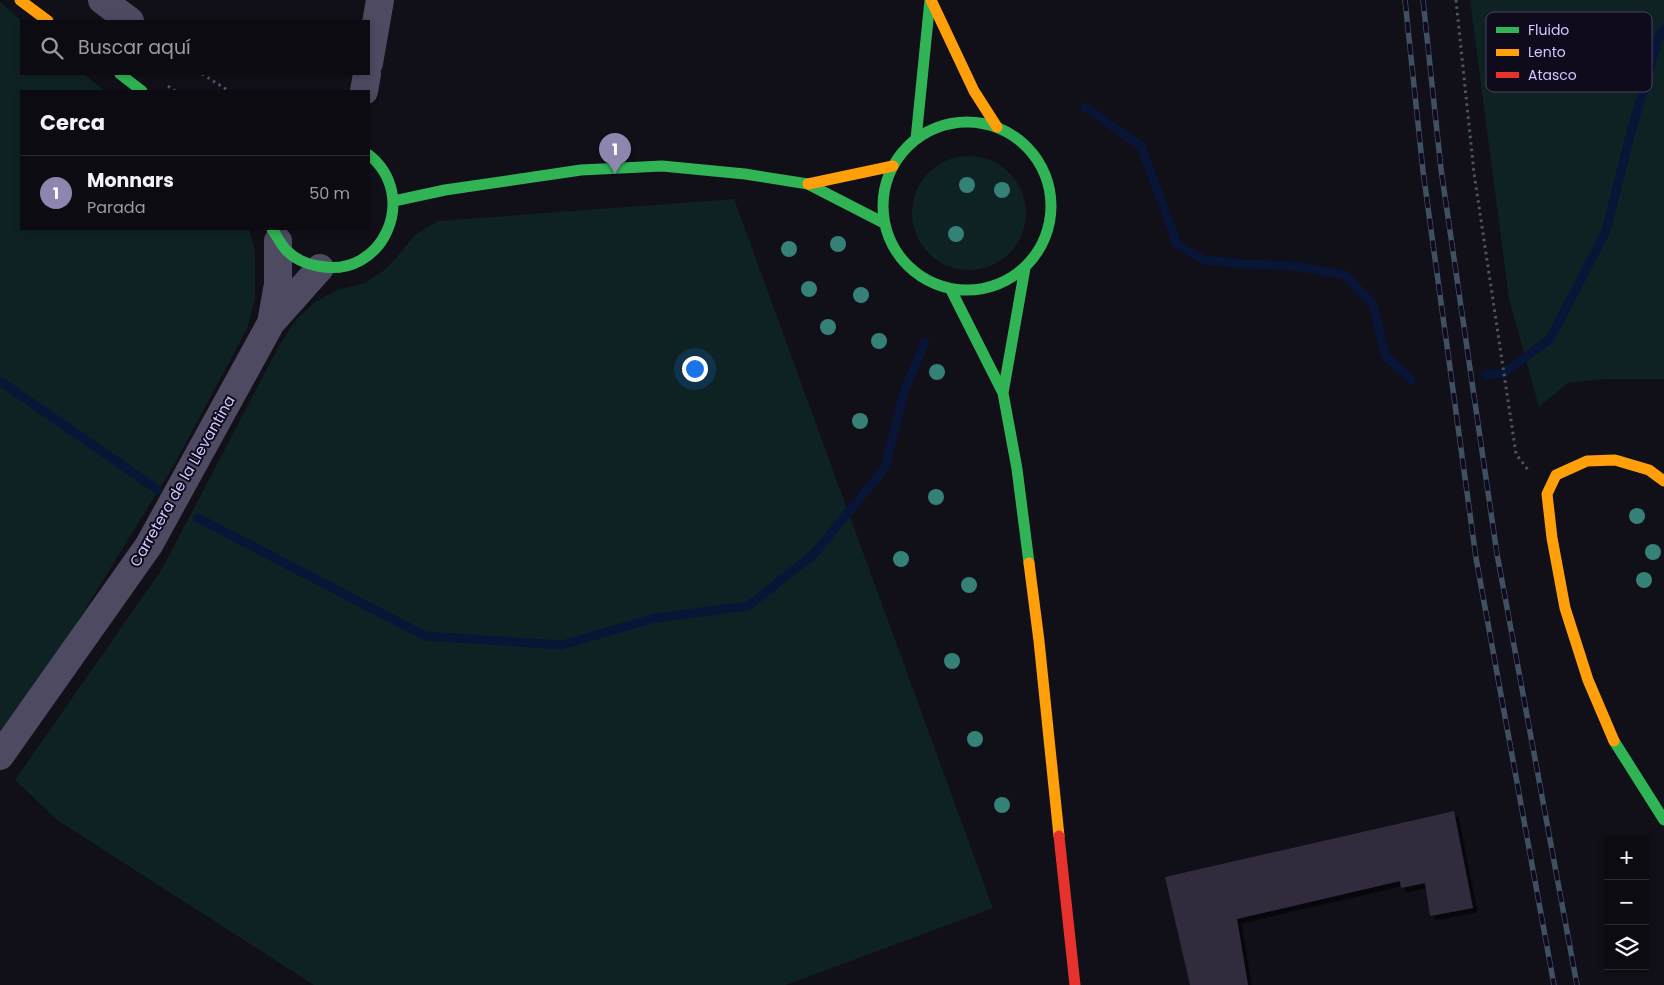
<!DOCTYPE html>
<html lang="es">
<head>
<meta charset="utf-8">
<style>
  body { margin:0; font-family:Poppins,sans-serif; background:#16141b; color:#f1f3f6 }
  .controls { position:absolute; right:15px; bottom:15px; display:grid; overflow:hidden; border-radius:0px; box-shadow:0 2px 8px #0003 }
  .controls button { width:45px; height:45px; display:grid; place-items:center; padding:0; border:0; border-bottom:1px solid #2d2b32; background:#0d0b12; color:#f1f3f6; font:25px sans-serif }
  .you { position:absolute; left:694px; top:368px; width:18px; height:18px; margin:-12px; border:4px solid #fff; border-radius:50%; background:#1a73e8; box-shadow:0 0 0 8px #1a73e833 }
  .badge { display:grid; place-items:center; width:32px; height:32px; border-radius:50%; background:#8e86ae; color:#fff; font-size:16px; font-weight:700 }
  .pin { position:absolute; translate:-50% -41px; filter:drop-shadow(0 1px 2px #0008) }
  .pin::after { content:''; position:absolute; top:26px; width:18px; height:15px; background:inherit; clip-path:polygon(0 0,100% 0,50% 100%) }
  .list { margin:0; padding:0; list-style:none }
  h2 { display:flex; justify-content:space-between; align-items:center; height:65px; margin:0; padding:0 20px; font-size:21px }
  h2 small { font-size:16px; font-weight:400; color:#9a9b9f }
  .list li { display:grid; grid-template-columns:32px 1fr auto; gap:15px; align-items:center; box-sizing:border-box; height:75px; padding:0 20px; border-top:1px solid #2d2b32 }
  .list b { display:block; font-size:19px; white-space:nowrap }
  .list p { margin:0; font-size:16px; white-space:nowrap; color:#9a9b9f }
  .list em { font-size:16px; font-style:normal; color:#9a9b9f }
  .icon { flex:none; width:28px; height:28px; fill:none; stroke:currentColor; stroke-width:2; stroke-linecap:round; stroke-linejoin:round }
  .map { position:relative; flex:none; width:1664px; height:985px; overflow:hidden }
  .search { position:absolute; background:#0d0b12; box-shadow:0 2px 8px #0003; left:20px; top:20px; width:350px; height:55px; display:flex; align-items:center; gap:12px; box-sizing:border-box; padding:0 18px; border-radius:0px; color:#9a9b9f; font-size:19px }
  .panel { position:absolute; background:#0d0b12; box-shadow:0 2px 8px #0003; left:20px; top:90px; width:350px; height:140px; border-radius:0px }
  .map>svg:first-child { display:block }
</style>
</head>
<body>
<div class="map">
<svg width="1664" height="985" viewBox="0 0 1664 985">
  <defs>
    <filter id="shadow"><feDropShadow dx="4.5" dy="4.5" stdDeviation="0" flood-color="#0009"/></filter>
  </defs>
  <rect width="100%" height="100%" fill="#110f18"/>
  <!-- green -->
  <path fill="#0e2224" d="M1470 0H1664V379H1604L1568 383 1539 407 1509 299Z
    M0 2 22 21 21 74H84L105 91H21V229H249L255 251V298L247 329 174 465 70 634 0 742Z
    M912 213a57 57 0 1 1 114 0a57 57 0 1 1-114 0Z
    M734 199 993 908 786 985H314L57 820 15 780 162 569 279 346 295 321 315 302 340 289 365 283 383 271 396 258 415 235 438 221Z"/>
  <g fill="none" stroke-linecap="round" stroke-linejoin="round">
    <!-- stream -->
    <path stroke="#091536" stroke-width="9" d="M1085 107 1141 146 1177 244 1204 260 1243 264 1295 266 1345 275 1373 304 1385 355 1411 380
      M1486 375 1504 373 1550 339 1606 231 1631 132 1659 36 1664 29
      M0 381 158 490
      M198 518 425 636 562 645 655 618 748 606 813 555 885 468 904 392 925 342"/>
  </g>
  <!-- building -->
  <path fill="#302c3c" filter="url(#shadow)" d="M1454 811 1473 908 1430 916 1425 883 1401 888 1400 881 1237 919 1248 985H1190L1165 877Z"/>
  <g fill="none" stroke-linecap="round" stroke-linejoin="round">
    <!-- path -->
    <path stroke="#495765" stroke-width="3" stroke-dasharray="2.5 4" stroke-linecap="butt" d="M1456 0 1474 173 1516 454 1528 470
      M202 74 229 91
      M168 86 175 91"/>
    <!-- street -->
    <path stroke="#4d4a61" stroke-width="28" d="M102 0 130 21
      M369 63 380 0
      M364 91 367 74
      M271 323 278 284V241
      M0 756 149 545 271 323 320 268"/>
    <!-- fast -->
    <path stroke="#30b455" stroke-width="11" d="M120 74 142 91
      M883 206a84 84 0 1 1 168 0a84 84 0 1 1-168 0Z
      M916 139 930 0
      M394 201 445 190 581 170 662 166 745 174 808 184 884 223
      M272 229C277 236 281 245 287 251 295 259 307 264 318 266 383 280 420 196 369 155
      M951 290 1003 393 1017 469 1029 563
      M1003 393 1025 268
      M1614 741 1664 820"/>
    <!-- slow -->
    <path stroke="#ff9f0a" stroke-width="11" d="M20 0 48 21
      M931 0 974 91 997 127
      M808 184 893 166
      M1029 563 1039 641 1059 836
      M1614 741 1588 680 1565 608 1552 538 1547 494 1556 475 1587 461 1615 460 1649 470 1664 481"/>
    <!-- jam -->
    <path stroke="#e5322d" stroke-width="11" d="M1059 836 1075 985"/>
    <!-- rail casing -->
    <g stroke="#3f5063" stroke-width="5.5">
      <path id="rail" d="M1405 0 1423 171 1476 558 1554 985
        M1423 0 1441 169 1497 554 1577 985"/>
    </g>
    <!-- rail -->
    <use href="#rail" stroke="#0f0b1c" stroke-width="4" stroke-dasharray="11" stroke-linecap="butt"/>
  </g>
  <!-- trees -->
  <g fill="#358178">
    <circle cx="967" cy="185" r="8"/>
    <circle cx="1002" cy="190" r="8"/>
    <circle cx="956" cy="234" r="8"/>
    <circle cx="838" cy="244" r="8"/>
    <circle cx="789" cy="249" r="8"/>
    <circle cx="809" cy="289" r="8"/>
    <circle cx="861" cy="295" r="8"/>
    <circle cx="828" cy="327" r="8"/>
    <circle cx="879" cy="341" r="8"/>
    <circle cx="937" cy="372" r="8"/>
    <circle cx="860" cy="421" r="8"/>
    <circle cx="936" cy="497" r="8"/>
    <circle cx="1637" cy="516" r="8"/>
    <circle cx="1653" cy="552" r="8"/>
    <circle cx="901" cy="559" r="8"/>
    <circle cx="1644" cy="580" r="8"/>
    <circle cx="969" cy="585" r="8"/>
    <circle cx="952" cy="661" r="8"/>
    <circle cx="975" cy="739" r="8"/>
    <circle cx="1002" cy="805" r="8"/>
  </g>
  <g text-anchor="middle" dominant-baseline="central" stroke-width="4" stroke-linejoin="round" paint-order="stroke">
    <!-- street labels -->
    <g font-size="15" fill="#d1c6ff" stroke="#0f0b1c">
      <text transform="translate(182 481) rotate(-60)">Carretera de la Llevantina</text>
    </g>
  </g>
  <!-- legend -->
  <rect x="1486" y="12" width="166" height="80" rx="8" fill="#0f0b1c" stroke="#494360" stroke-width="1"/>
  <rect x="1496" y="27" width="23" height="6" fill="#30b455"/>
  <rect x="1496" y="49" width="23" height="7" fill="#ff9f0a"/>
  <rect x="1496" y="72" width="23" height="6" fill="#e5322d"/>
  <g font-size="14" fill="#d1c6ff">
    <text x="1528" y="35">Fluido</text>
    <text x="1528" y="57">Lento</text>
    <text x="1528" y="80">Atasco</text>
  </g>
</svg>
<div class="controls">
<button>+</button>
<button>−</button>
<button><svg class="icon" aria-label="layers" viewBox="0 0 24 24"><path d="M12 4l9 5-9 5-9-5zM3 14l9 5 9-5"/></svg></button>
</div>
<div class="you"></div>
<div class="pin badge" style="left:615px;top:174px">1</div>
<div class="search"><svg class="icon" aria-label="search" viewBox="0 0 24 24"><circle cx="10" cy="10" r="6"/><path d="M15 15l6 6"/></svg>Buscar aquí</div>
<section class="panel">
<h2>Cerca<small></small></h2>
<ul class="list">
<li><span class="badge">1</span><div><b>Monnars</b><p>Parada</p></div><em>50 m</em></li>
</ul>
</section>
</div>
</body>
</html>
